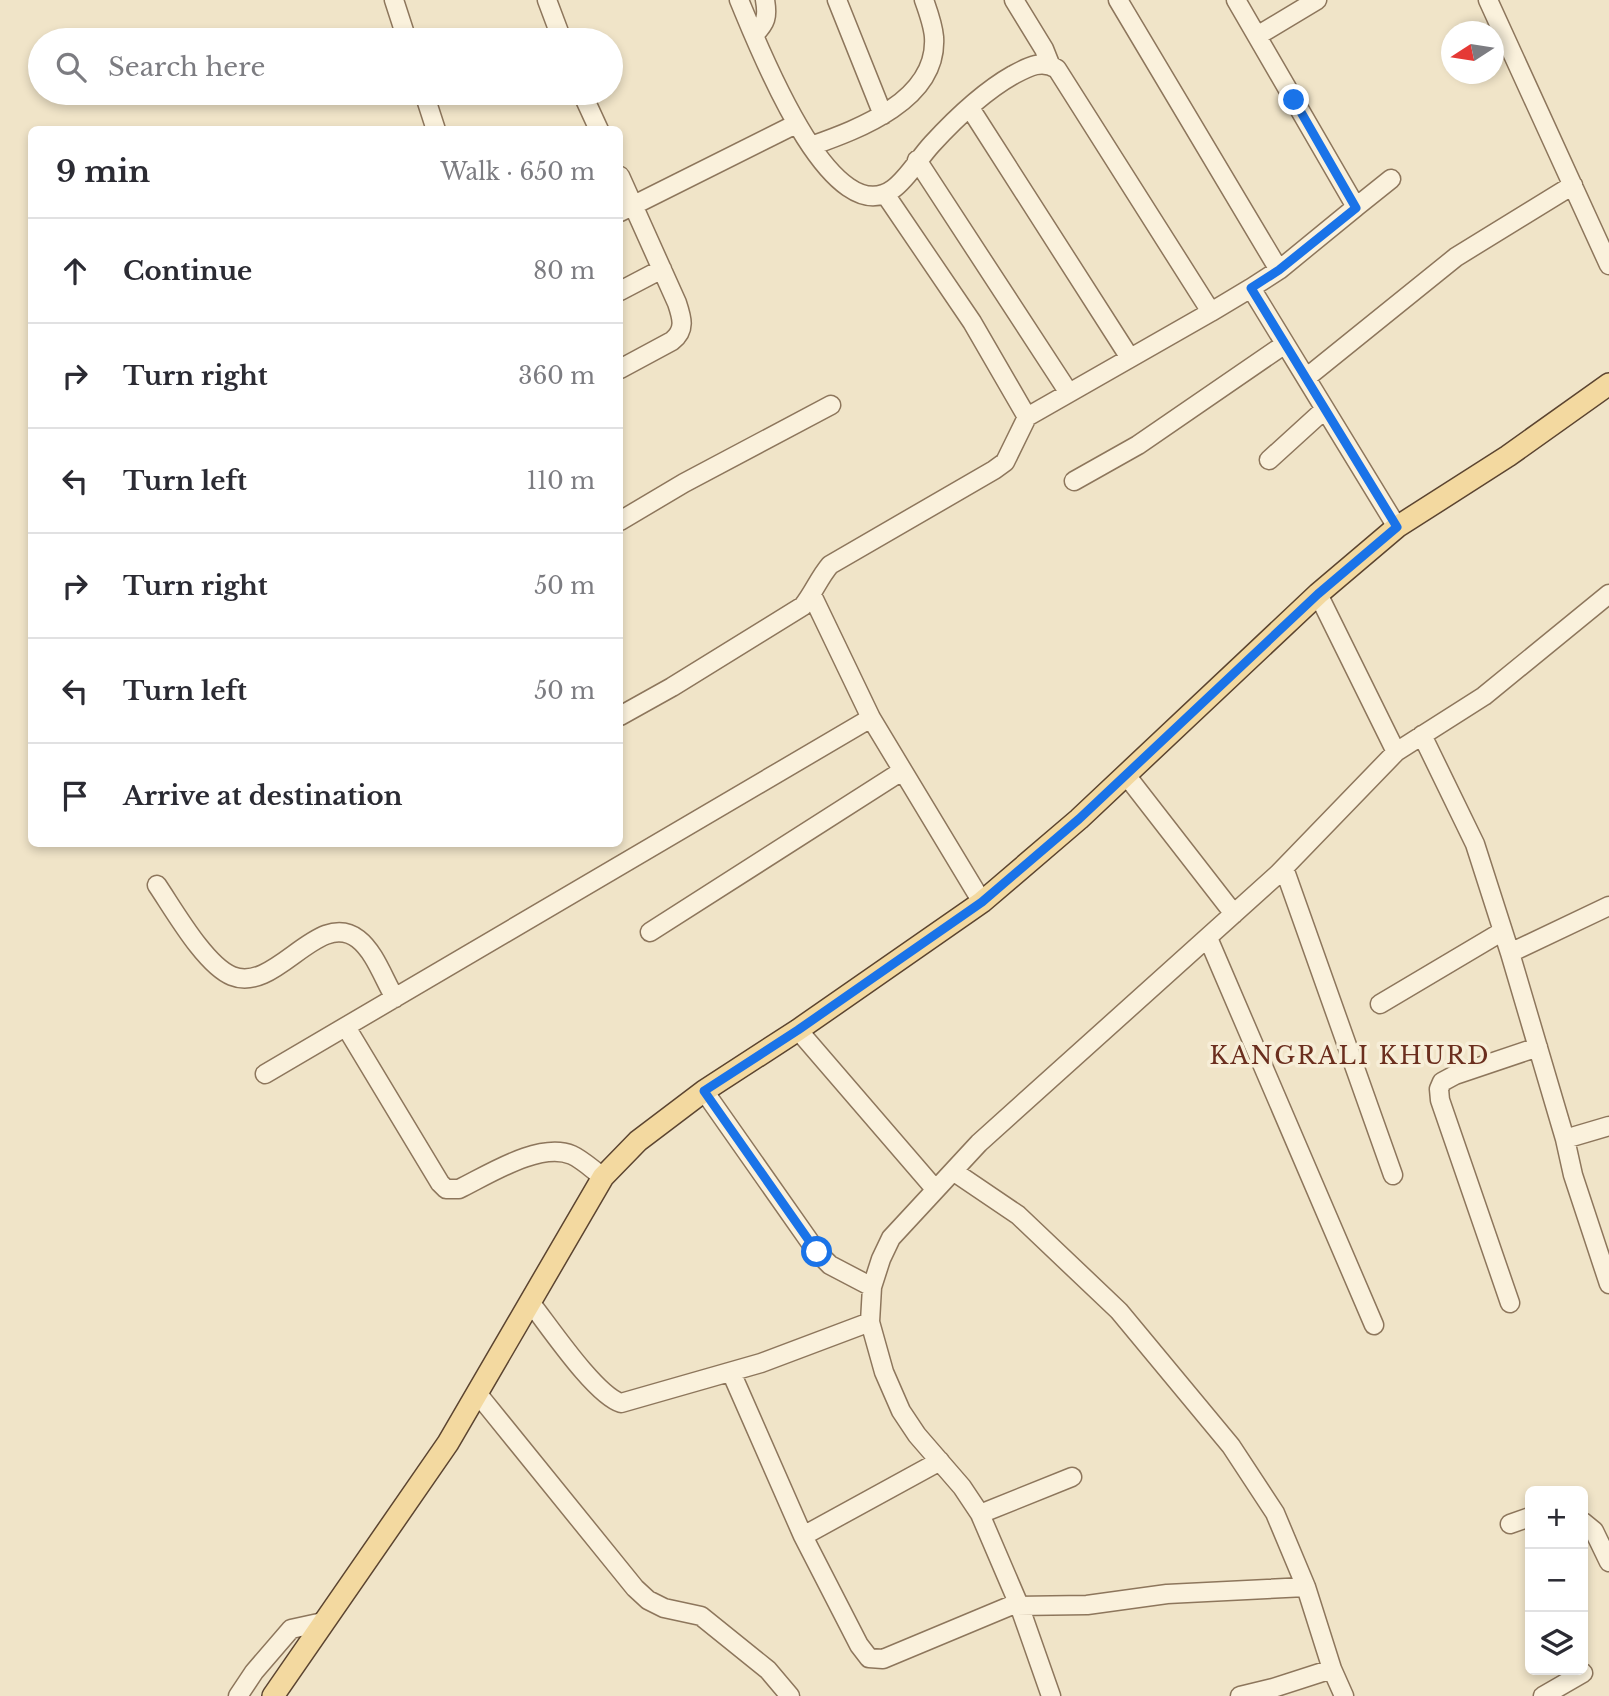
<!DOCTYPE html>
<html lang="en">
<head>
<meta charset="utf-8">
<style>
  body { margin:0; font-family:"Libre Baskerville",serif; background:#f2f2f3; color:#2b2b33 }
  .controls { position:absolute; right:21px; bottom:21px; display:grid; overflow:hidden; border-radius:10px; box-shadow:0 4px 10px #0003 }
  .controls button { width:63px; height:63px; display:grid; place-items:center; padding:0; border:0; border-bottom:2px solid #e1e1e2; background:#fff; color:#2b2b33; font:35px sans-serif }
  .compass { position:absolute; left:1441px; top:21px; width:63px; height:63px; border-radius:50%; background:#fff; box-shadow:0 4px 10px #0003; rotate:258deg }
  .stop { position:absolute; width:21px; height:21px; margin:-16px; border:5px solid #1a73e8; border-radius:50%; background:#fff }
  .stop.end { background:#1a73e8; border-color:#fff; box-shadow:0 2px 7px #0008 }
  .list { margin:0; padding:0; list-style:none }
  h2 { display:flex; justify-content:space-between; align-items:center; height:91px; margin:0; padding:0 28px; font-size:30px }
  h2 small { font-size:23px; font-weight:400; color:#7c7c81 }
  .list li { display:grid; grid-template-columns:46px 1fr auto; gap:21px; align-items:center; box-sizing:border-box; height:105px; padding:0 28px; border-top:2px solid #e1e1e2 }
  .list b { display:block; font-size:26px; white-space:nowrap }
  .list em { font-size:23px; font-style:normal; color:#7c7c81 }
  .icon { flex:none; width:38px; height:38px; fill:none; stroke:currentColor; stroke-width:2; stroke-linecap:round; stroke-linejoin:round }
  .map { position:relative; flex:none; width:1609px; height:1696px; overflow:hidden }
  .search { position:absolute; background:#fff; box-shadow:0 4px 10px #0003; left:28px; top:28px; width:595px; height:77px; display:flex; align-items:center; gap:18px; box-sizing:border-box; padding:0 24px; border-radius:38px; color:#7c7c81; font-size:26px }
  .panel { position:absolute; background:#fff; box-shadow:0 4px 10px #0003; left:28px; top:126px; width:595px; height:721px; border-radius:10px }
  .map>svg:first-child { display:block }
</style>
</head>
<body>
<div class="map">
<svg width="1609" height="1696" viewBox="0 0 1609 1696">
  <rect width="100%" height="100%" fill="#f0e4c8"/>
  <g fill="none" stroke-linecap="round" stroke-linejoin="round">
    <!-- minor casing -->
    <g stroke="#8d765c" stroke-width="21">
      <path id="minor" d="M394 0 407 40
        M547 0 562 40
        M739 0C756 40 830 235 893 189 908 178 919 158 932 144 955 119 983 92 1013 75 1028 67 1042 59 1057 69L1211 312 1251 288 1397 527
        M837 0 883 115
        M1014 0 1044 49 1050 64
        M1118 0 1279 270
        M1236 0 1356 207 1279 270 1251 288
        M1488 0 1609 265
        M754 35C766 23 768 17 765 0
        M1257 36 1317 0
        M424 93 436 130
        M582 93 599 130
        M970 108 1130 358
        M811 146C859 129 938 100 934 37 933 25 928 11 924 0
        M917 160 1069 393
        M620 176 677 303C682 318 686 330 672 341L620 369
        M885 194 972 322 1027 417
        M1356 207 1391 179
        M620 212 796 124
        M620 291 662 269
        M1306 378 1456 257 1573 185
        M1269 460 1324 410
        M1074 481 1138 445 1285 344
        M620 521 684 483 831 405
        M1318 594 1396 752
        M812 595 871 718 982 902
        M620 716 672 687 803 606C814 592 819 578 830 565L994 470 1005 462 1027 417 1211 312
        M1422 735 1475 844 1510 953 1565 1139 1573 1175 1609 1284
        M1126 775 1234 914
        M1284 868 1393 1175
        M157 885C174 910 205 965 232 976 276 994 318 908 358 939 375 952 384 980 395 998
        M650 932 902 771
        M1208 938 1374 1325
        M1510 953 1609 906
        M1380 1004 1503 931
        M346 1027 440 1183 446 1189H459C488 1175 540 1141 572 1155 583 1160 593 1170 603 1177
        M798 1030 935 1189
        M265 1074 871 718
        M704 1091 817 1252 830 1265 872 1287
        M1565 1139 1609 1126
        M953 1171 1018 1215 1119 1311 1231 1446 1275 1513 1306 1587 1332 1669 1344 1696
        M530 1302C549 1326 595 1395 621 1403L761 1363 870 1322
        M1510 1303 1440 1100 1439 1089 1442 1082 1455 1075 1538 1047
        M731 1372 803 1536 859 1645 869 1658 883 1659 1010 1606 1087 1605 1167 1594 1306 1587
        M477 1393 635 1588 648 1600 664 1608 701 1616 768 1670 790 1696
        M980 1514 1072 1477
        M1583 1522 1594 1531 1609 1562
        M1510 1524 1530 1517
        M803 1536 940 1461
        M238 1696 254 1672 291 1629 323 1622
        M1051 1696 1019 1605 980 1514 962 1487 917 1435 901 1411 884 1372 870 1322 872 1287 881 1259 891 1238 979 1143 1278 874 1396 752 1484 696 1609 594
        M1240 1696 1273 1688 1332 1669
        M1543 1696 1583 1673"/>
    </g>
    <!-- major casing -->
    <g stroke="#5b4430" stroke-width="24">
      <path id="major" d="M273 1696 448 1443 603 1177 638 1141 704 1091 798 1030 982 902 1079 819 1318 594 1397 527 1508 456 1609 384"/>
    </g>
    <!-- minor -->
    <use href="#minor" stroke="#faf1dc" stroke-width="18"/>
    <!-- major -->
    <use href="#major" stroke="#f3d9a0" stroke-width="21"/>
  </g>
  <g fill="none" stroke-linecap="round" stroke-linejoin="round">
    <!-- route -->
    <path stroke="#1a73e8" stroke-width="9" d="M817 1252 704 1091 798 1030 982 902 1079 819 1318 594 1397 527 1251 288 1279 270 1356 208 1294 100"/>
  </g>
  <g text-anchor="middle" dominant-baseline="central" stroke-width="7" stroke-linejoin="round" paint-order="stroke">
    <!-- quarter labels -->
    <g font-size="24" letter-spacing="2" fill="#6b2e1e" stroke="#f7eed8">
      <text x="1350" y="1055">KANGRALI KHURD</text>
    </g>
  </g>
</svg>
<div class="controls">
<button>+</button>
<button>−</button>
<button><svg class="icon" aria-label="layers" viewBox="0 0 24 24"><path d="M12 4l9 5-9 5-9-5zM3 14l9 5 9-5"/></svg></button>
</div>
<svg class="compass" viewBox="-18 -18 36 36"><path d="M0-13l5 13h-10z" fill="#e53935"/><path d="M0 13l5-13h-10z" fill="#7c7c81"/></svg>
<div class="stop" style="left:817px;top:1252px"></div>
<div class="stop end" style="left:1294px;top:100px"></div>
<div class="search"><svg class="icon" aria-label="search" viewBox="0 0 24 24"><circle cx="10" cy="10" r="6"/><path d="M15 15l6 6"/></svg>Search here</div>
<section class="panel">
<h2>9 min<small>Walk · 650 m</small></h2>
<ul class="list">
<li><svg class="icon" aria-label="ahead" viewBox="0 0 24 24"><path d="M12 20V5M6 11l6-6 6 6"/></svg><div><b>Continue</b></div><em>80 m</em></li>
<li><svg class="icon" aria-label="right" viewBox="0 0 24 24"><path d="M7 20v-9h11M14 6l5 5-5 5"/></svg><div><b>Turn right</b></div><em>360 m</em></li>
<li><svg class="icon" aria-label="left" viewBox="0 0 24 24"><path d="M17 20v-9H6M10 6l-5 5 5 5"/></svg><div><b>Turn left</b></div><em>110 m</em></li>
<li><svg class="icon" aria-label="right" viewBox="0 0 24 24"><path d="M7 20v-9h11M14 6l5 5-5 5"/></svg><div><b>Turn right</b></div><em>50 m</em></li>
<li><svg class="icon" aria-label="left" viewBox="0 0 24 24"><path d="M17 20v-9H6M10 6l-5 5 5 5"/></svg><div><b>Turn left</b></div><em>50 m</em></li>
<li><svg class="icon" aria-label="arrive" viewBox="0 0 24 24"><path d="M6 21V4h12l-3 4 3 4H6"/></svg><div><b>Arrive at destination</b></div></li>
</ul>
</section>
</div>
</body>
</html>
